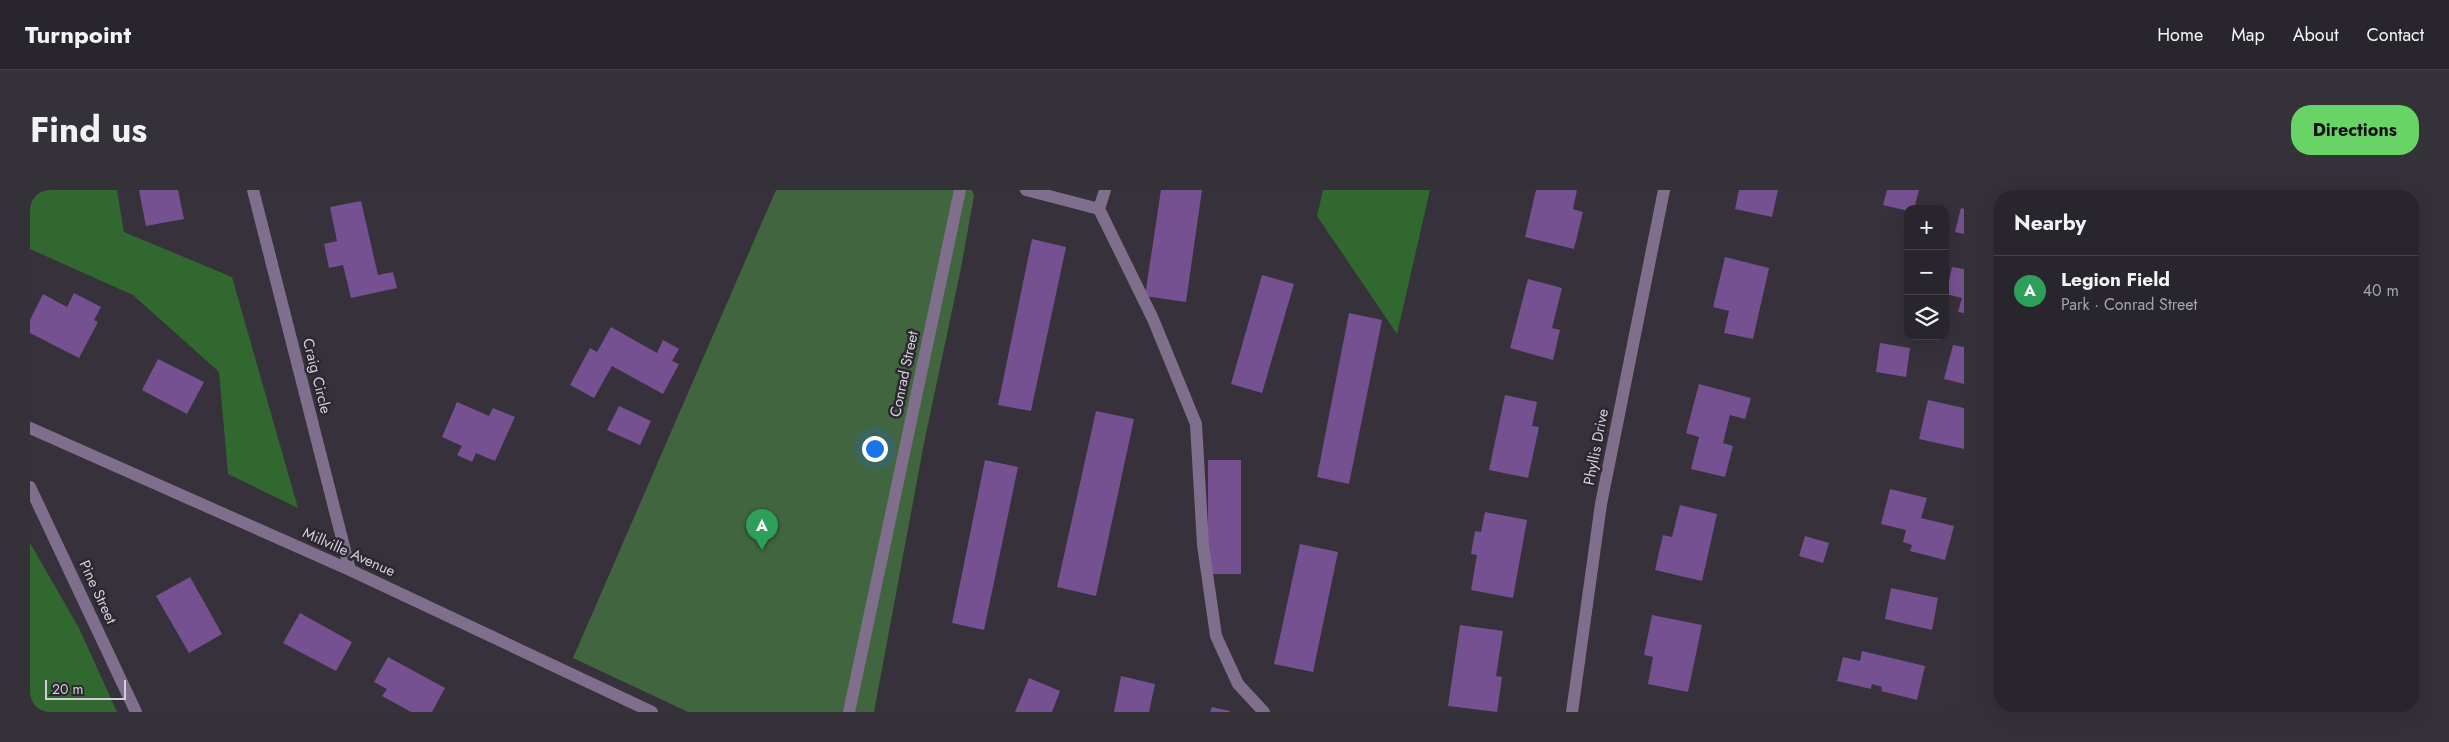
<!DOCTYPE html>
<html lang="en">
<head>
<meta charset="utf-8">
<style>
  body { margin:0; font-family:Jost,sans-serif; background:#343138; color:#f1f3f6 }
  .controls { position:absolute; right:15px; top:15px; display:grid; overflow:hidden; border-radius:10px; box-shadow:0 5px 20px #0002 }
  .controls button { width:45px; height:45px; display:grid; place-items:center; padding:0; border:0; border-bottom:1px solid #444248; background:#28252c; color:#f1f3f6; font:25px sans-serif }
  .scale { position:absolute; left:15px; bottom:12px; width:81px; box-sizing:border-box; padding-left:5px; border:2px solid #d3cfd6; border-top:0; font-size:14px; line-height:18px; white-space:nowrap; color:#d3cfd6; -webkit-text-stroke:4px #2c2731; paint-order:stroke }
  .you { position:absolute; left:844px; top:258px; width:18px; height:18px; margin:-12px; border:4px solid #fff; border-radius:50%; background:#1a73e8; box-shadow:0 0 0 8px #1a73e833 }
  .badge { display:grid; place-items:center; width:32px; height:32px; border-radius:50%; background:#68d465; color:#fff; font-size:16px; font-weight:700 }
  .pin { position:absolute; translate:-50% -41px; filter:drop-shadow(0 1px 2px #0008) }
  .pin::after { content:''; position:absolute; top:26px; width:18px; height:15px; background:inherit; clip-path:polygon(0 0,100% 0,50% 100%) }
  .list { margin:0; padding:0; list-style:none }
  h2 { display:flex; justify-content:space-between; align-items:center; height:65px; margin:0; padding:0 20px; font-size:21px }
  h2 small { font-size:16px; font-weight:400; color:#a5a5a9 }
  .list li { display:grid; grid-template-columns:32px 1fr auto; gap:15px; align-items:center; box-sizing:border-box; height:70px; padding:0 20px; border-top:1px solid #444248 }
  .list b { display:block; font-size:19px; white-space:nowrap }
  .list p { margin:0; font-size:16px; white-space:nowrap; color:#a5a5a9 }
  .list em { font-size:16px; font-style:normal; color:#a5a5a9 }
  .icon { flex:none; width:28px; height:28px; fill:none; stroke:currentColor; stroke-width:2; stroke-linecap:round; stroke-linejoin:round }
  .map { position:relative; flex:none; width:1934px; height:522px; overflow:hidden; border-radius:20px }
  header { display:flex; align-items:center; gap:30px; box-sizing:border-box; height:70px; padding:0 25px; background:#28252c; border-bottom:1px solid #444248 }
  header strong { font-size:24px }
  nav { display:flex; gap:28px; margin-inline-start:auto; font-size:18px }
  .intro { display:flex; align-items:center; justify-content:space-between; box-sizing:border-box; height:120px; padding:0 30px }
  h1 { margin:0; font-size:35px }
  .button { padding:12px 22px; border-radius:20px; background:#68d465; color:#111; font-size:18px; font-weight:700 }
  main { display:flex; gap:30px; padding:0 30px }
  aside { flex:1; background:#28252c; border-radius:20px; box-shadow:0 5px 20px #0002 }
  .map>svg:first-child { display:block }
</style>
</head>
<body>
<header>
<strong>Turnpoint</strong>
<nav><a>Home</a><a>Map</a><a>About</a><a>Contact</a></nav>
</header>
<div class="intro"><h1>Find us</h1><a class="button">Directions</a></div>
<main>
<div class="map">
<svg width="1934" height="522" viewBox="0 0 1934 522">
  <rect width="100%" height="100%" fill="#36313b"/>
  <!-- green -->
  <path fill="#41653f" d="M746 0H942L944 6 931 78 894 253 844 522H658L543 468Z"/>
  <!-- forest -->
  <path fill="#30682f" d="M0 0H87L94 42 202 87 268 318 198 284 189 182 103 105 0 59Z
    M1293 0H1400L1367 144 1287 26Z
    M0 353 49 438 87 522H0Z"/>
  <!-- building -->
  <path fill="#765191" d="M109 0H148L154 29 116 36Z
    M1131 0H1172L1156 112 1115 106Z
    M1506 0H1547L1543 19 1553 22 1544 59 1495 47Z
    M1709 0H1748L1742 27 1705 19Z
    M1857 0H1889L1884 19H1878V21L1853 15Z
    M331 11 348 85 363 82 367 98 321 108 313 75 299 78 294 54 307 51 300 17Z
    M1931 18 1934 19V44L1925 42Z
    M1002 49 1036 57 1001 221 968 215Z
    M1695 67 1739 78 1723 149 1694 143 1699 121 1683 117Z
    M1922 77 1934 79V123L1928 122 1932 108 1916 104Z
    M1232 85 1264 94 1232 203 1201 194Z
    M1498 89 1532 98 1522 138 1530 140 1523 170 1480 158Z
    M44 103 71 117 64 130 68 132 49 168 0 143V130L13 104 37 117Z
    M1319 123 1352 130 1319 294 1287 287Z
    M581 137 627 163 633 150 649 159 642 171 649 174 633 204 582 176 564 208 540 195 560 158 567 162Z
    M1850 153 1880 158 1876 187 1846 182Z
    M1923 155 1934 157V194L1914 189Z
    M128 169 174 192 157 224 112 200Z
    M1669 194 1721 208 1715 229 1700 225 1693 253 1703 256 1695 287 1661 279 1669 247 1656 243Z
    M1475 205 1507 212 1502 236 1509 237 1498 288 1459 280Z
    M1898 210 1934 218V259L1889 249Z
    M427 212 459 226 463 218 485 227 465 271 446 263 442 272 427 265 432 256 412 247Z
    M589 216 621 231 610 255 577 240Z
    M1066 221 1104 229 1066 406 1027 397Z
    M955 270 988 277 954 440 922 433Z
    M1178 270H1211V384H1178Z
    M1860 299 1897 308 1891 328 1924 336 1915 370 1880 361 1882 355 1873 352 1876 340 1851 334Z
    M1650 315 1687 324 1672 391 1625 380 1633 345 1642 347Z
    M1455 322 1497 330 1483 408 1441 400 1447 365 1441 364 1445 341 1451 342Z
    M1775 346 1799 353 1793 373 1769 366Z
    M1270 354 1308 362 1283 482 1244 474Z
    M160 387 192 444 159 463 126 406Z
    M1861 398 1908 408 1902 440 1855 429Z
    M270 423 322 452 306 481 253 453Z
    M1622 425 1672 435 1658 502 1618 494 1623 467 1614 465Z
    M1430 435 1473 441 1466 486 1472 487 1467 522 1418 516Z
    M1832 461 1895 476 1887 510 1851 501 1852 497 1842 494 1841 499 1807 491 1813 467 1830 471Z
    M358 467 415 498 402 522H381L352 506 357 499 344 492Z
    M1091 486 1125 494 1119 522H1084Z
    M999 488 1030 501 1022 522H985Z
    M1182 517 1200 521V522H1180Z"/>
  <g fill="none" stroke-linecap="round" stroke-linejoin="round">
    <!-- minor -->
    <path stroke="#7f6f8d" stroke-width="12" d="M223 0 320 380
      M996 0 1069 19
      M1075 0 1069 19 1123 129 1166 234 1173 355 1186 446 1208 494 1234 522
      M0 238 320 380 622 522
      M0 297 106 522
      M819 522 930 0
      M1542 522 1571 314 1634 0"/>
  </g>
  <g text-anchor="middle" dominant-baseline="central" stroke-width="5" stroke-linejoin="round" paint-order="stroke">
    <!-- street labels -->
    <g font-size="15" fill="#d3cfd6" stroke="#2c2731">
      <text transform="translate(874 184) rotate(-78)">Conrad Street</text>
      <text transform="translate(287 186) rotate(76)">Craig Circle</text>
      <text transform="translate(1566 257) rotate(-79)">Phyllis Drive</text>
      <text transform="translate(319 362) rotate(24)">Millville Avenue</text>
      <text transform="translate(68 402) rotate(65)">Pine Street</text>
    </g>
  </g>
</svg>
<div class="controls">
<button>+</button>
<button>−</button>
<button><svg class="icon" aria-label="layers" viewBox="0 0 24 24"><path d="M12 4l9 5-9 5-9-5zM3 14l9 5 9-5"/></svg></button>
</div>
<div class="scale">20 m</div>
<div class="you"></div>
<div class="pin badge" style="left:732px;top:360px;background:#2e9e5b">A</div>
</div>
<aside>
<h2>Nearby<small></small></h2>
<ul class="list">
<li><span class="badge" style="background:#2e9e5b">A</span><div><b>Legion Field</b><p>Park · Conrad Street</p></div><em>40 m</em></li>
</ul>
</aside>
</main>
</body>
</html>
